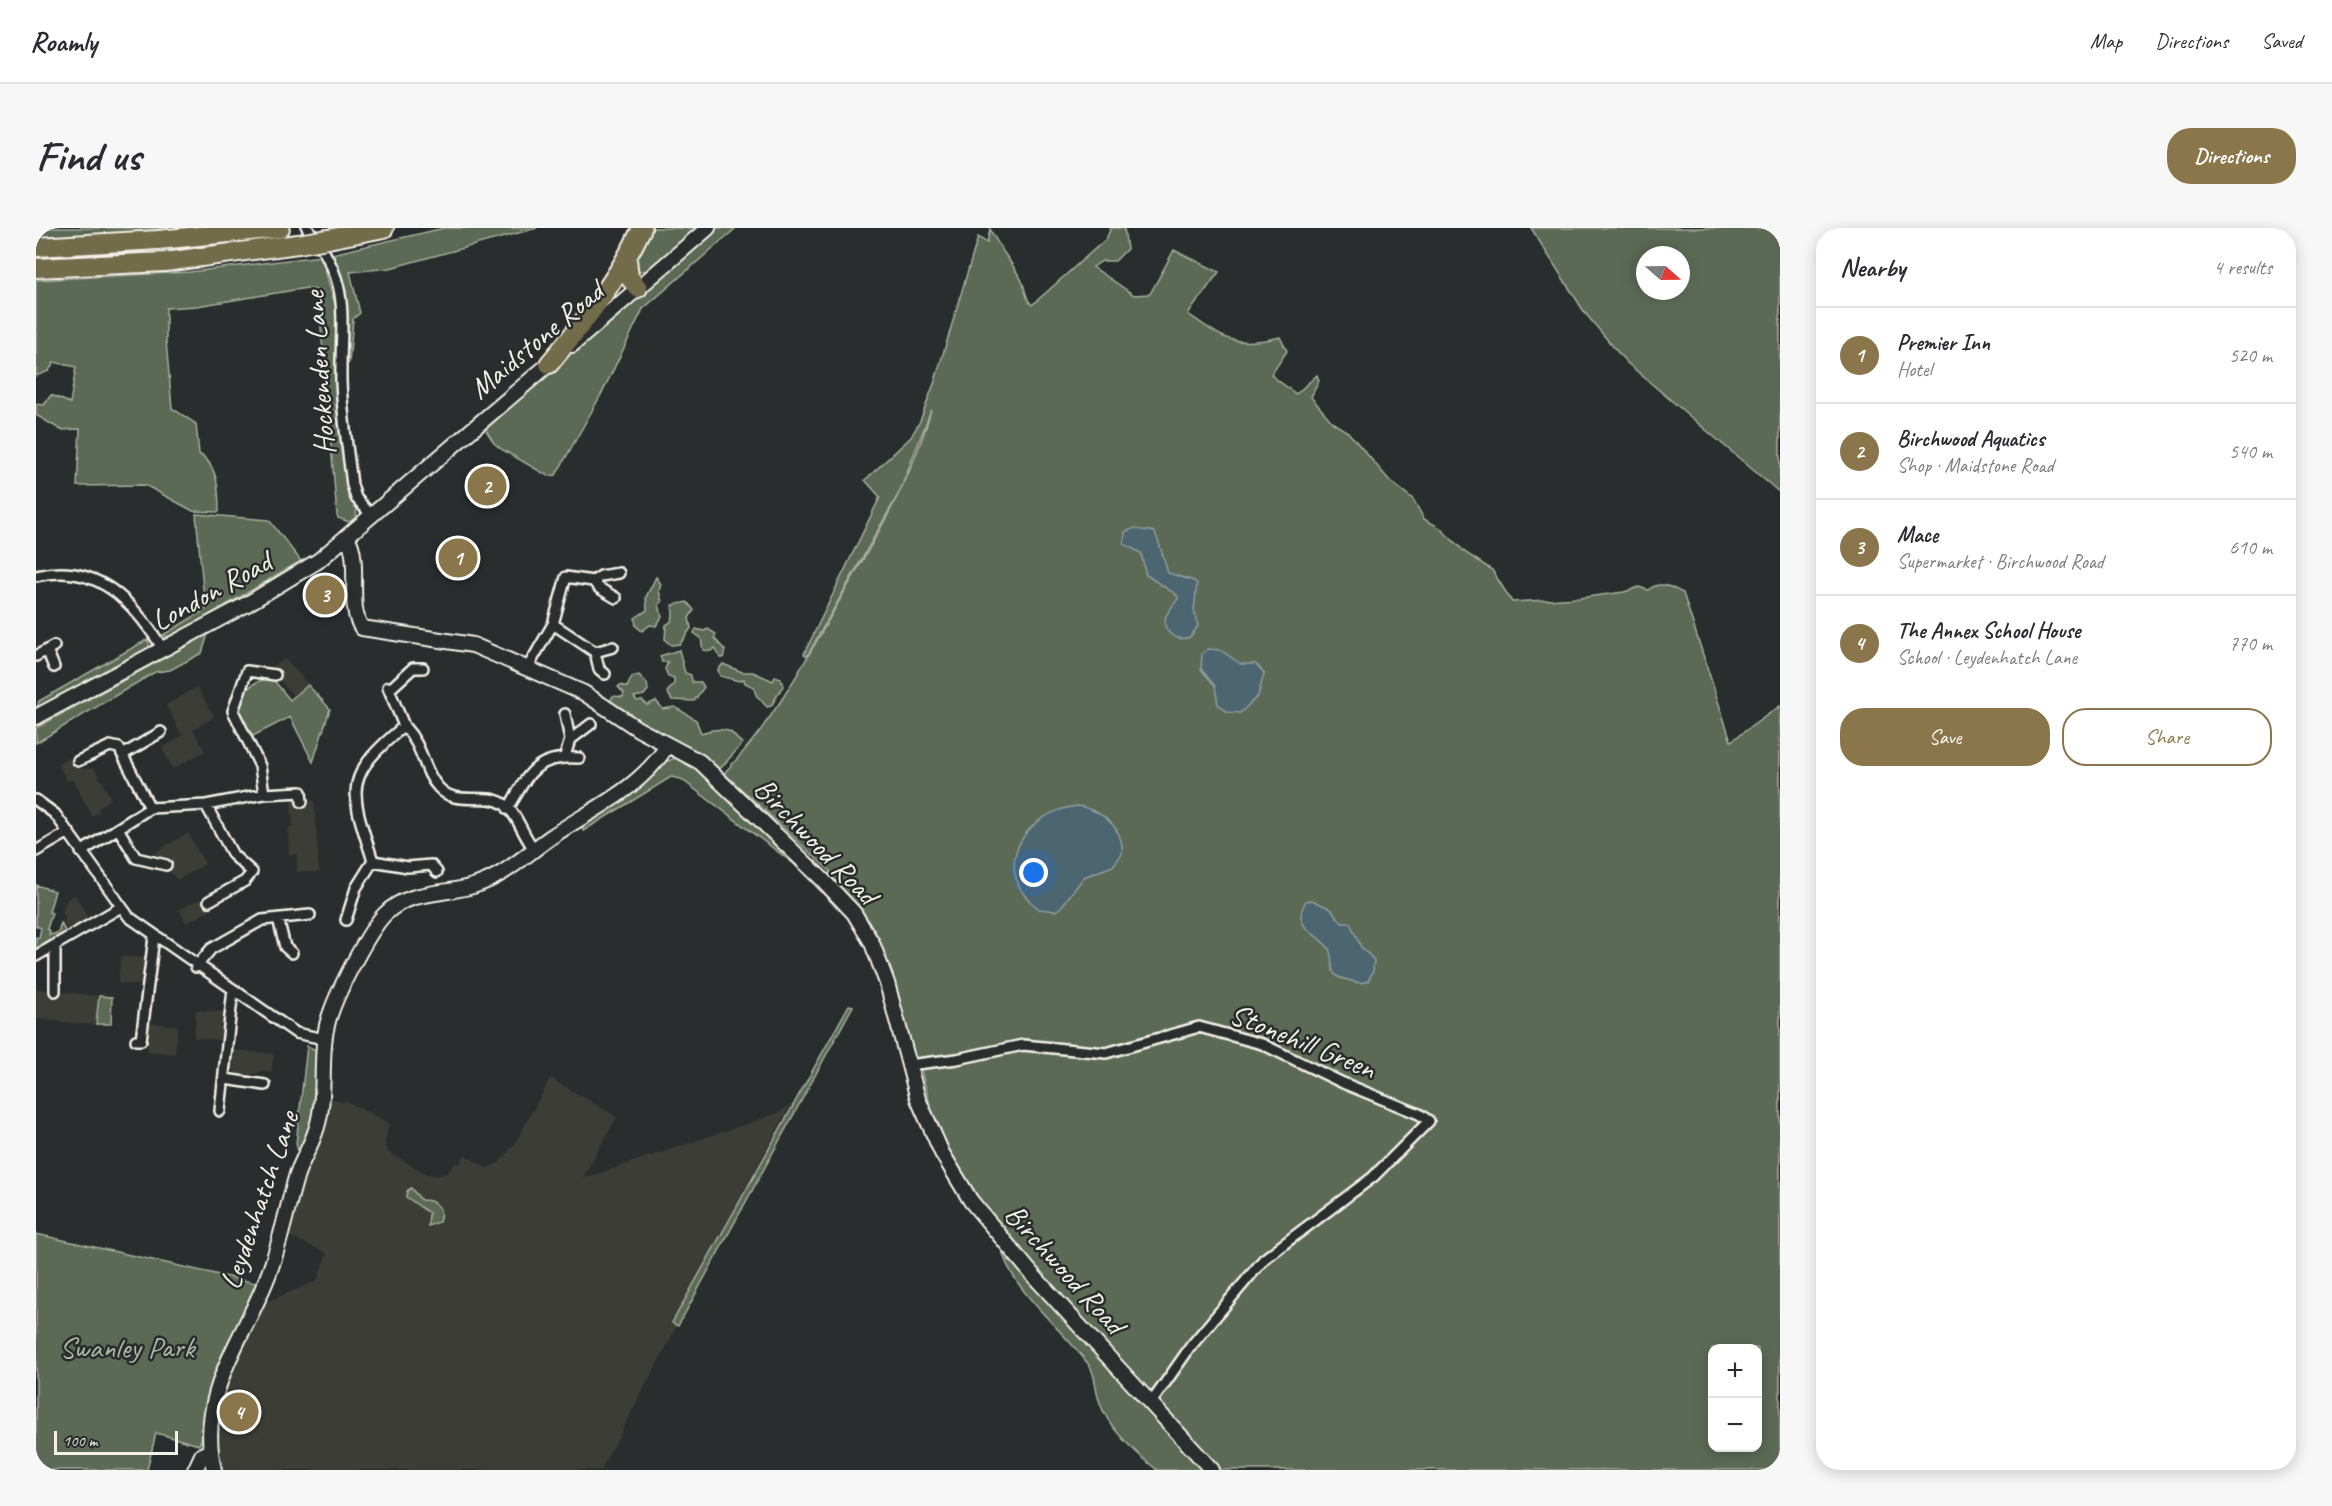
<!DOCTYPE html>
<html lang="en">
<head>
<meta charset="utf-8">
<style>
  body { margin:0; font-family:Caveat,sans-serif; background:#f7f7f7; color:#2b2b33 }
  .controls { position:absolute; right:18px; bottom:18px; display:grid; overflow:hidden; border-radius:12px; box-shadow:0 3px 15px #0003 }
  .controls button { width:54px; height:54px; display:grid; place-items:center; padding:0; border:0; border-bottom:2px solid #e1e1e2; background:#fff; color:#2b2b33; font:30px sans-serif }
  .compass { position:absolute; left:1600px; top:18px; width:54px; height:54px; border-radius:50%; background:#fff; box-shadow:0 3px 15px #0003; rotate:110deg }
  .scale { position:absolute; left:18px; bottom:15px; width:124px; box-sizing:border-box; padding-left:6px; border:3px solid #f4f1e8; border-top:0; font-size:16px; line-height:21px; white-space:nowrap; color:#f4f1e8; -webkit-text-stroke:4px #2a2d2e; paint-order:stroke }
  .you { position:absolute; left:998px; top:645px; width:21px; height:21px; margin:-15px; border:4px solid #fff; border-radius:50%; background:#1a73e8; box-shadow:0 0 0 9px #1a73e833 }
  .badge { display:grid; place-items:center; width:39px; height:39px; border-radius:50%; background:#8a764a; color:#fff; font-size:20px; font-weight:700 }
  .pin { position:absolute; translate:-50% -50%; border:3px solid #fff; box-shadow:0 2px 6px #0006 }
  .list { margin:0; padding:0; list-style:none }
  h2 { display:flex; justify-content:space-between; align-items:center; height:78px; margin:0; padding:0 24px; font-size:26px }
  h2 small { font-size:20px; font-weight:400; color:#7c7c81 }
  .list li { display:grid; grid-template-columns:39px 1fr auto; gap:18px; align-items:center; box-sizing:border-box; height:96px; padding:0 24px; border-top:2px solid #e1e1e2 }
  .list b { display:block; font-size:22px; white-space:nowrap }
  .list p { margin:0; font-size:20px; white-space:nowrap; color:#7c7c81 }
  .list em { font-size:20px; font-style:normal; color:#7c7c81 }
  .actions { display:flex; gap:12px; padding:18px 24px }
  .actions a { flex:1; padding:14px 0; border:2px solid #8a764a; border-radius:24px; text-align:center; font-size:21px; color:#8a764a }
  .actions .main { background:#8a764a; color:#fff }
  .map { position:relative; flex:none; width:1744px; height:1242px; overflow:hidden; border-radius:24px }
  header { display:flex; align-items:center; gap:36px; box-sizing:border-box; height:84px; padding:0 30px; background:#fff; border-bottom:2px solid #e1e1e2 }
  header strong { font-size:28px }
  nav { display:flex; gap:33px; margin-inline-start:auto; font-size:21px }
  .intro { display:flex; align-items:center; justify-content:space-between; box-sizing:border-box; height:144px; padding:0 36px }
  h1 { margin:0; font-size:42px }
  .button { padding:15px 27px; border-radius:24px; background:#8a764a; color:#fff; font-size:21px; font-weight:700 }
  main { display:flex; gap:36px; padding:0 36px }
  aside { flex:1; background:#fff; border-radius:24px; box-shadow:0 3px 15px #0003 }
  .map>svg:first-child { display:block }
</style>
</head>
<body>
<header>
<strong>Roamly</strong>
<nav><a>Map</a><a>Directions</a><a>Saved</a></nav>
</header>
<div class="intro"><h1>Find us</h1><a class="button">Directions</a></div>
<main>
<div class="map">
<svg width="1744" height="1242" viewBox="0 0 1744 1242">
  <rect width="100%" height="100%" fill="#2a2d2e"/>
  <filter id="ink" filterUnits="userSpaceOnUse"><feTurbulence type="fractalNoise" baseFrequency=".0167" numOctaves="2"/><feDisplacementMap in="SourceGraphic" scale="12" xChannelSelector="R" yChannelSelector="G"/><feConvolveMatrix kernelMatrix="1 2 1 2 8 2 1 2 1" color-interpolation-filters="sRGB"/></filter>
  <g filter="url(#ink)">
    <!-- built -->
    <path fill="#3e3c39" d="M249 431 272 456 258 469 233 440Z
      M161 459 178 489 157 502 169 523 137 541 126 520 146 508 130 477Z
      M36 529 45 541 58 540 75 570 62 581 64 584 56 588 37 551 31 553 22 536Z
      M278 573 283 644H261V626L253 627 252 601 257 597 255 574Z
      M152 605 169 636 141 652 119 624Z
      M39 667 54 694 33 705 28 695 30 687 26 686 31 671Z
      M161 672 170 674 177 681 150 695 143 682Z
      M85 728 110 730 106 757 82 755Z
      M0 761 62 768 60 797 0 791Z
      M160 782 188 784 185 812 158 810Z
      M114 795 142 798 139 826 111 823Z
      M197 822 238 826 235 844 227 842 216 847 200 845 195 838Z
      M514 850 581 889 546 951 743 885 755 876 636 1095 641 1098 565 1242H182L178 1216 186 1166 223 1077 281 1053 291 1025 248 1006 268 935 290 894 294 869 307 875 308 872 353 895 349 915 352 924 391 946 401 948 411 945 420 934 424 936 429 927 451 940 463 935 479 916Z"/>
    <!-- green -->
    <path fill="#5b6b54" stroke="#a8ae9e" stroke-width="1.5" fill-rule="evenodd" d="M0 0H149L64 8 0 9Z
      M408 0H501L354 40 314 44 324 85 317 91 313 135H310C312 97 313 62 296 26Z
      M611 0H662L612 43H600L599 26Z
      M680 0H700L607 81 567 163 520 247 512 248 465 221 458 215 448 199Z
      M1075 0H1088L1091 21 1079 33H1066L1057 39 1098 67 1114 66 1138 22 1183 44 1152 86C1190 112 1197 120 1244 109L1251 123 1235 147 1260 166 1281 147 1283 153 1275 169 1297 195 1312 204 1354 253 1377 271 1388 291 1403 299 1430 325 1456 342 1476 374 1543 370 1588 364 1603 359 1612 362C1624 352 1635 359 1647 365L1695 513 1744 478V1242H1182L957 1002 895 903 893 873 884 839 895 834 878 829 856 757 790 647 795 644 688 545C740 492 773 426 809 363 842 305 878 247 895 182L864 263 771 428 768 426 844 269 829 252 875 209 884 193 899 153 942 9 951 15 954 1C963 19 975 34 985 51 990 60 988 69 996 77L1070 11ZM1676 1120H1722V1220H1676Z
      M1495 0H1744V265L1590 134 1549 85ZM1609 27H1645V63H1609Z
      M285 28 302 86 300 148 312 268 321 280 320 289 313 294 302 290 301 287 284 89 280 62 271 60 161 78 130 80V113L136 180 160 196 163 226C182 236 183 264 183 284L157 283 109 257 41 258 44 201 25 202 0 187V176L8 177 15 167 34 175 40 139 18 134 13 143 0 148V52L153 44Z
      M160 286 233 292 265 333 134 410 127 407 169 382Z
      M620 349 625 356 623 363 626 374 623 376 626 389 620 398 614 397 606 403 600 398 599 390 611 382 610 369Z
      M651 374 658 382 653 390 655 400 644 416 635 417 629 412 630 397C640 392 636 385 637 377Z
      M660 401 668 403 672 401 680 406 678 410 689 422 687 430H684L679 420 675 423 667 422 665 410 658 405Z
      M172 406 166 425 134 442 119 444 0 515V500Z
      M112 411 114 422 0 483 3 473Z
      M643 422 649 445 655 447 656 454H665L668 459 658 473 636 472 631 464 638 456V450L632 448 629 441 632 434H626L624 428Z
      M687 436 706 444H717L737 453 739 449 745 451 747 458 735 478 731 479 720 467 718 459 709 455 708 451 703 453 684 448 682 442Z
      M603 447 611 455 612 462 608 467 598 469 601 473 606 472 611 477 620 473 627 481 639 479 660 492 665 505C674 502 684 500 692 503 699 505 700 513 707 515L684 541 656 522 631 513 574 473 577 468 587 469 588 465 582 459 584 457 591 459 596 449Z
      M236 450 254 472 272 457 294 481 277 534 254 489 215 509C212 502 207 495 204 487 197 467 219 451 236 450Z
      M639 530 656 537 724 603 765 638 807 682 801 680 758 636 645 551 635 549 547 603 546 598 578 578 627 535Z
      M0 657 19 663 13 684 16 685 11 701 14 703 13 707 22 705 25 695 30 705 0 720V709L3 710 5 700 0 698Z
      M63 768 76 769 75 796H60Z
      M813 777 817 778 642 1098 636 1095Z
      M271 818 280 822 284 830 279 892 265 932 260 916Z
      M375 960 385 972C398 972 409 978 403 994L392 998 393 985 370 969 371 963Z
      M0 1006 224 1056 163 1217 120 1205 111 1242H0Z
      M970 1023 1167 1242H1121C1099 1224 1071 1200 1063 1172 1059 1161 1060 1146 1053 1137 1028 1103 979 1065 967 1026Z"/>
    <!-- water -->
    <path fill="#4c6571" stroke="#8f9da1" stroke-width="1.5" d="M1099 300C1105 304 1112 301 1118 304 1122 307 1129 337 1132 345L1158 353 1161 356 1158 382 1162 398 1154 409C1140 414 1125 404 1130 388 1133 382 1138 376 1142 371L1141 367 1110 347 1105 325 1088 316 1089 304Z
      M1172 421 1184 422 1205 436H1220L1228 445 1222 468 1204 485 1191 484 1182 476 1179 458 1165 441 1166 426Z
      M1042 578C1065 582 1089 600 1086 626L1077 638 1048 649 1025 679 1019 683 1003 681C952 643 987 583 1042 578Z
      M1276 672 1295 681 1306 695H1314L1325 719 1338 732 1337 743 1332 753C1325 756 1319 754 1312 752 1289 748 1300 737 1293 721 1282 704 1254 701 1270 673Z"/>
    <g fill="none" stroke-linecap="round" stroke-linejoin="round">
      <!-- street casing -->
      <g stroke="#f4f1e8" stroke-width="14">
        <path id="street" d="M271 0C317 55 304 88 305 152 306 187 312 222 316 257L320 270 336 288
          M0 348C62 333 98 375 127 421
          M557 353 563 360 580 370
          M517 396 559 424 577 419
          M11 422 18 439
          M559 424 563 441 569 446
          M0 428 18 418
          M492 439 517 396 530 349 557 353 565 348 583 345
          M352 459 368 498
          M354 461 377 440H387
          M529 486 534 512
          M88 526 125 504
          M529 528 534 512 555 496
          M42 533 74 518 83 520 114 580
          M228 566 224 538 197 483 211 443 239 447
          M0 572 19 586 93 689 260 805 288 811
          M170 577 197 627 216 644 209 653 173 673
          M472 581C492 547 498 527 543 530
          M83 602 100 630 130 637
          M0 623 33 604
          M45 624 114 580 170 577 228 566 265 564 266 574
          M337 633 372 639 395 637 401 644
          M242 690 249 719 256 725
          M310 692 320 660 337 633C314 561 306 550 368 498 388 519 387 543 402 559 420 580 447 563 468 576 482 586 487 609 499 622
          M19 719V763
          M0 728 85 679
          M160 739 175 721 226 692 274 687
          M100 812H105L118 709
          M872 837 921 831 987 817 1070 825 1163 799 1226 816 1307 855 1383 886 1393 893 1337 949 1228 1031 1155 1118 1115 1175
          M189 851 229 857
          M184 883 197 761"/>
      </g>
      <!-- secondary casing -->
      <g stroke="#f4f1e8" stroke-width="18">
        <path id="secondary" d="M536 117 672 0
          M311 309C326 332 310 379 326 400L437 417 548 465 602 501 664 534 785 650 818 685 836 715 851 755 882 871 906 925 935 973 996 1046 1176 1242
          M0 489 211 376 282 333 519 131
          M159 1242 166 1227 174 1223
          M178 1242C160 1165 208 1112 233 1045 245 1013 251 979 261 946 267 930 276 916 281 899 292 862 281 820 295 784 303 761 333 702 349 686 373 662 407 667 437 658 468 649 489 627 515 609 556 581 603 562 631 518"/>
      </g>
      <!-- highway casing -->
      <g stroke="#f4f1e8" stroke-width="22">
        <path id="highway" d="M292 11 348 0
          M0 19 122 12 244 0
          M591 31 593 49 602 60
          M0 40 129 34 262 16
          M513 136C549 93 582 51 606 0"/>
      </g>
      <!-- street -->
      <use href="#street" stroke="#2a2d2e" stroke-width="9"/>
      <!-- secondary -->
      <use href="#secondary" stroke="#2a2d2e" stroke-width="14"/>
      <!-- highway -->
      <use href="#highway" stroke="#726c4b" stroke-width="18"/>
      <!-- highway-bridge casing -->
      <g stroke="#f4f1e8" stroke-width="22" stroke-linecap="butt">
        <path id="highway-bridge" d="M262 16 292 11"/>
      </g>
      <!-- highway-bridge -->
      <use href="#highway-bridge" stroke="#726c4b" stroke-width="18"/>
    </g>
  </g>
  <g text-anchor="middle" dominant-baseline="central" stroke-width="5" stroke-linejoin="round" paint-order="stroke">
    <!-- street labels -->
    <g font-size="30" fill="#f4f1e8" stroke="#2a2d2e">
      <text transform="translate(500 112) rotate(-40)">Maidstone Road</text>
      <text transform="translate(283 145) rotate(-94)">Hockenden Lane</text>
      <text transform="translate(175 363) rotate(-29)">London Road</text>
      <text transform="translate(780 613) rotate(46)">Birchwood Road</text>
      <text transform="translate(1267 813) rotate(22)">Stonehill Green</text>
      <text transform="translate(223 972) rotate(-71)">Leydenhatch Lane</text>
      <text transform="translate(1029 1041) rotate(48)">Birchwood Road</text>
    </g>
    <!-- park labels -->
    <g font-size="30" fill="#afb5a5" stroke="#2a2d2e">
      <text x="91" y="1119">Swanley Park</text>
    </g>
  </g>
</svg>
<div class="controls">
<button>+</button>
<button>−</button>
</div>
<svg class="compass" viewBox="-18 -18 36 36"><path d="M0-13l5 13h-10z" fill="#e53935"/><path d="M0 13l5-13h-10z" fill="#7c7c81"/></svg>
<div class="scale">100 m</div>
<div class="you"></div>
<div class="pin badge" style="left:422px;top:330px">1</div>
<div class="pin badge" style="left:451px;top:258px">2</div>
<div class="pin badge" style="left:289px;top:367px">3</div>
<div class="pin badge" style="left:203px;top:1184px">4</div>
</div>
<aside>
<h2>Nearby<small>4 results</small></h2>
<ul class="list">
<li><span class="badge">1</span><div><b>Premier Inn</b><p>Hotel</p></div><em>520 m</em></li>
<li><span class="badge">2</span><div><b>Birchwood Aquatics</b><p>Shop · Maidstone Road</p></div><em>540 m</em></li>
<li><span class="badge">3</span><div><b>Mace</b><p>Supermarket · Birchwood Road</p></div><em>610 m</em></li>
<li><span class="badge">4</span><div><b>The Annex School House</b><p>School · Leydenhatch Lane</p></div><em>770 m</em></li>
</ul>
<div class="actions"><a class="main">Save</a><a>Share</a></div>
</aside>
</main>
</body>
</html>
